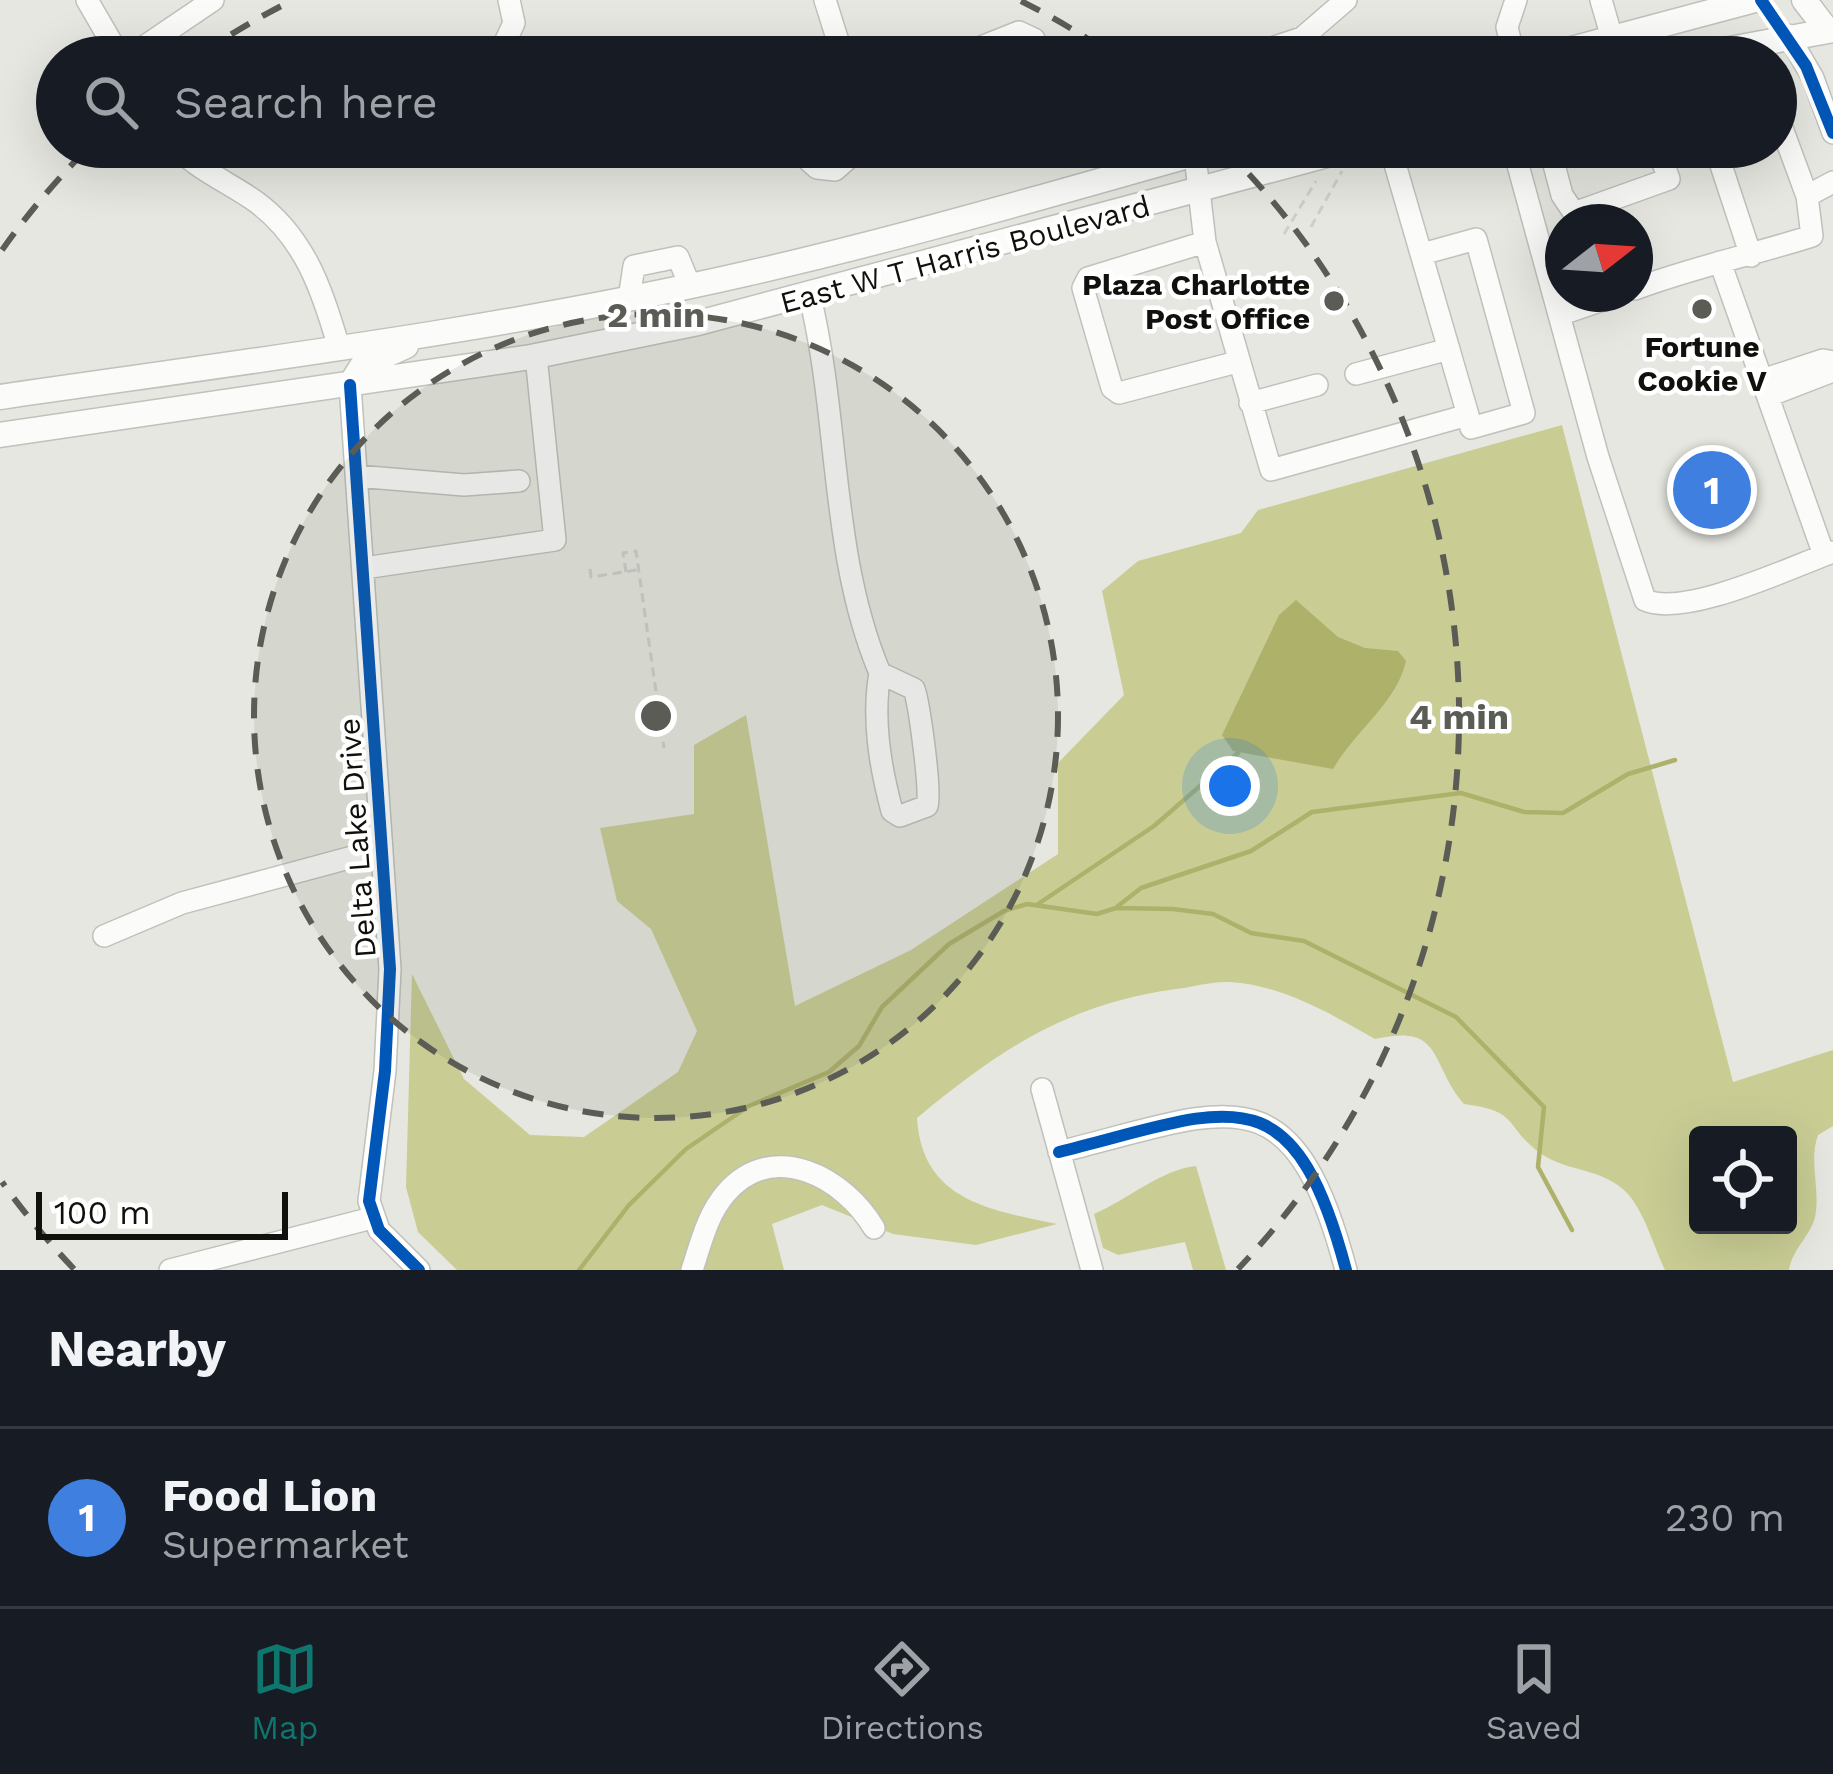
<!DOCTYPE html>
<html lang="en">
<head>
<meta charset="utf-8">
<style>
  body { margin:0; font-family:"Work Sans",sans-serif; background:#242831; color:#f1f3f6 }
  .controls { position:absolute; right:36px; bottom:36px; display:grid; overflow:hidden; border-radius:12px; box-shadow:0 12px 48px #0002 }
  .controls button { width:108px; height:108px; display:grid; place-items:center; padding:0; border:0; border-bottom:3px solid #363941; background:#171b24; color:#f1f3f6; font:60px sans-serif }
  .compass { position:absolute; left:1545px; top:204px; width:108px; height:108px; border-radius:50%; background:#171b24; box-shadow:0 12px 48px #0002; rotate:73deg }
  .scale { position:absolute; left:36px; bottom:30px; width:252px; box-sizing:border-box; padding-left:12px; border:6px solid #10110c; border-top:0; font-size:33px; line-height:42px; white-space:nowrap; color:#10110c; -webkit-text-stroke:9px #fff; paint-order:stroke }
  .you { position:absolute; left:1230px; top:786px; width:42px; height:42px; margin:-30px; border:9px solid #fff; border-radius:50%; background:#1a73e8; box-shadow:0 0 0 18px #1a73e833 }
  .badge { display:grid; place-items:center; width:78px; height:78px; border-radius:50%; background:#0f766e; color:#fff; font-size:39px; font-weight:700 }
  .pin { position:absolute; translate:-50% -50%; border:6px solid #fff; box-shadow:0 3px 12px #0006 }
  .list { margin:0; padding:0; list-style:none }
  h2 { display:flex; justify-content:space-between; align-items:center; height:156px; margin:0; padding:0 48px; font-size:51px }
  h2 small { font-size:39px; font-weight:400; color:#9ea1a6 }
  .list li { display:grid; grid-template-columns:78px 1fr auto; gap:36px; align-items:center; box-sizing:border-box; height:180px; padding:0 48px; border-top:3px solid #363941 }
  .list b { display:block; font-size:45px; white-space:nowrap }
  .list p { margin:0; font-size:39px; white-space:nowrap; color:#9ea1a6 }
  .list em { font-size:39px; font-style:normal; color:#9ea1a6 }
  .icon { flex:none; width:66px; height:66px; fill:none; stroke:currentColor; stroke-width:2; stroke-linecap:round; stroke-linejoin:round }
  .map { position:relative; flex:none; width:1833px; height:1270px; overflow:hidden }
  .search { position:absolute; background:#171b24; box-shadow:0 12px 48px #0002; left:36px; right:36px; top:36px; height:132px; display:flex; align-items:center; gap:30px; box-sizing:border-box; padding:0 42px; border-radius:66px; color:#9ea1a6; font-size:45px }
  .sheet { height:336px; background:#171b24 }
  nav { display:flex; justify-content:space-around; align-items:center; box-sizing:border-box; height:168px; border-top:3px solid #363941; background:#171b24; font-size:33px; color:#9ea1a6 }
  nav a { display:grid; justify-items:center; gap:6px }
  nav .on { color:#0f766e }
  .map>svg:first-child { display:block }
</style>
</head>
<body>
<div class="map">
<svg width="1833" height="1270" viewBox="0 0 1833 1270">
  <rect width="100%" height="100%" fill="#e6e7e0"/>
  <!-- forest -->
  <path fill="#c9cd94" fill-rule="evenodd" d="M1562 425 1733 1082 1833 1050V1126L1818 1135C1809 1160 1819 1185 1816 1211 1814 1234 1793 1246 1789 1270H1665C1654 1247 1644 1211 1627 1193 1604 1168 1566 1172 1540 1153 1504 1127 1521 1111 1464 1104 1429 1063 1444 1023 1375 1039 1331 1014 1282 985 1230 982 1213 981 1193 987 1176 989 1067 1004 999 1050 917 1118 922 1200 989 1210 1057 1224L976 1245 893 1234 822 1205 772 1224 784 1270H457L418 1232 406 1187 412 974 464 1079 530 1135 584 1137 678 1072 697 1031 651 929 617 901 600 828 694 814V745L746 715 795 1006 911 950 1058 854V763L1124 695 1102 591 1138 561 1241 533 1258 510ZM1698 1135H1788V1225H1698Z
    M1196 1166 1226 1270H1193L1185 1242 1118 1255 1103 1248 1094 1214C1129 1199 1160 1170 1196 1166Z"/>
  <!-- water -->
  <path fill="#adb16a" d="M1296 600 1338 637 1365 648 1398 651 1406 661C1397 702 1356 730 1333 769L1233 751 1222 735 1279 615Z"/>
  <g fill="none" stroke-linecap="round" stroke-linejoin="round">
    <!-- stream -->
    <path stroke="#adb16a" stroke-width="4.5" d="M1038 904 1154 826 1238 753
      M1118 906 1141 888 1251 851 1312 812 1461 793 1524 812 1563 813 1628 774 1675 760
      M579 1270 629 1205 686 1149 749 1106 829 1072 859 1046 882 1007 949 944 1004 911 1027 904 1097 914 1116 908 1173 909 1213 914 1251 933 1304 941 1456 1017 1544 1107 1538 1167 1572 1230"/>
    <!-- minor casing -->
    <g stroke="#c0c1bb" stroke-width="24">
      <path id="minor" d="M87 0 120 57
        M825 0 843 57
        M1601 0 1612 38
        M1788 35 1813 78 1833 133
        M129 57 213 0
        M498 57 514 23 509 0
        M956 57 1019 32 1034 39 1040 57
        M1244 57 1302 38 1346 0
        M1514 57 1507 27 1516 0
        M1776 112 1807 196
        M176 147C200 171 228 182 255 201 305 237 323 292 339 348
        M794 147 817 168 835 170 861 147
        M1194 147 1205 242 1271 470 1468 415 1390 147
        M1513 147 1598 457 1645 600C1685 618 1791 567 1833 552
        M1591 147 1552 157 1562 195 1574 213 1669 179 1657 147
        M1715 147 1751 256
        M1205 242 1088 278 1083 288 1112 388 1119 393 1237 362
        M1422 254 1476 239 1524 413 1471 428 1468 415
        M1720 262 1824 555
        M1635 289C1694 267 1752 255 1812 236L1807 196 1833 182
        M810 297C840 421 830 555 880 673L914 689C919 702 932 796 927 806L900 816 892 811C880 766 872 719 880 673
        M629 299 634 266 678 257 690 286
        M1559 315 1620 294
        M1356 374 1449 349
        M1762 380 1823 360 1833 362
        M350 385 390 969 385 1071 369 1201 379 1230 419 1270
        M1768 396 1833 371
        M1250 403 1317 385
        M356 476 464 485 519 481
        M364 568 555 540 536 356
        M104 936 182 903 382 849
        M1042 1089 1092 1270
        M1059 1152C1228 1110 1292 1066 1346 1270
        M170 1270 372 1218
        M692 1270C701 1243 707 1215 726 1193 773 1139 844 1177 874 1228"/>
    </g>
    <!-- major casing -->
    <g stroke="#c0c1bb" stroke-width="27">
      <path id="major" d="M1804 0 1827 30
        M1541 57 1755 0
        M1686 57 1833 30
        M350 385 362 366 406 346
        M0 397C249 361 500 330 745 274 904 238 1062 191 1220 147
        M0 435 531 357 698 323 1357 147"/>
    </g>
    <!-- path -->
    <path stroke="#cececc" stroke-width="3" stroke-dasharray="9 6" stroke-linecap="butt" d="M1311 227 1342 171
      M1284 234 1316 181
      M1235 284 1250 279
      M590 569 591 577 637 570
      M626 572 623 553 636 551 664 748"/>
    <!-- minor -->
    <use href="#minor" stroke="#fbfbfa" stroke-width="21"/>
    <!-- major -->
    <use href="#major" stroke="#fbfbfa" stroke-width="24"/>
    <!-- cycleway casing -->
    <g stroke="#fff" stroke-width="20">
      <path id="cycleway" d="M1761 0 1806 66 1833 133
        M350 385 390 969 385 1071 369 1201 379 1230 419 1270
        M1059 1152C1228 1110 1292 1066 1346 1270"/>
    </g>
    <!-- cycleway -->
    <use href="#cycleway" stroke="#0057b8" stroke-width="12"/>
  </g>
  <!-- distance rings -->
  <circle cx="656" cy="716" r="402" fill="#5b5c56" fill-opacity=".12"/>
  <g fill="none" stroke="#5b5c56" stroke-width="6" stroke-dasharray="21 15">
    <circle cx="656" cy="716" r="402"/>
    <path d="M74 1269A803 803 0 0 1 2 1182M2 250A803 803 0 0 1 88 148M201 54A803 803 0 0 1 291 1M1021 1A803 803 0 0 1 1111 54M1224 148A803 803 0 0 1 1238 1269"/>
  </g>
  <!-- markers -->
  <g fill="#5b5c56" stroke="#fff" stroke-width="4.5">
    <circle cx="1334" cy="301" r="12"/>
    <circle cx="1702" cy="309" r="12"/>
  </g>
  <g text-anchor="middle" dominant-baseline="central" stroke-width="9" stroke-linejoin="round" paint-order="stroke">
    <!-- street labels -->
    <g font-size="30" fill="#10110c" stroke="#fff">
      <text transform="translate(965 254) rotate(-15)">East W T Harris Boulevard</text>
      <text transform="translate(357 838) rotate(-94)">Delta Lake Drive</text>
    </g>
    <!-- poi labels -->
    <g font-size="30" font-weight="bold" fill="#10110c" stroke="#fff" text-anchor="end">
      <text x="1310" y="284">Plaza Charlotte<tspan x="1310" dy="34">Post Office</tspan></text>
      <text x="1702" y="346" text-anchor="middle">Fortune<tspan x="1702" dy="34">Cookie V</tspan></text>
    </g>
  </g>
  <circle cx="656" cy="716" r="18" fill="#5b5c56" stroke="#fff" stroke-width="6"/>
  <g font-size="36" text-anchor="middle" font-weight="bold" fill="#5b5c56" stroke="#fff" stroke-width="9" stroke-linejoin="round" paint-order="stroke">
    <text x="656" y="327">2 min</text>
    <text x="1459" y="729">4 min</text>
  </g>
</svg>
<div class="controls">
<button><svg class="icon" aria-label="locate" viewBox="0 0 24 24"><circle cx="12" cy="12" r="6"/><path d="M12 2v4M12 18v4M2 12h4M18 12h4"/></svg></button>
</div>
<svg class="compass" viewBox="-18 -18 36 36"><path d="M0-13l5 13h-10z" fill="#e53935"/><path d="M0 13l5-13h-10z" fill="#9ea1a6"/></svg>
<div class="scale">100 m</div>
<div class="you"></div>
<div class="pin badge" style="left:1712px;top:490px;background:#3f7fe0">1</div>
<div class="search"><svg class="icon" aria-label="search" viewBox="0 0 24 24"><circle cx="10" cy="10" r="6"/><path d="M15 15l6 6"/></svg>Search here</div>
</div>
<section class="sheet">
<h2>Nearby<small></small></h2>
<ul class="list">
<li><span class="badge" style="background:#3f7fe0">1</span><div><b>Food Lion</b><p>Supermarket</p></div><em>230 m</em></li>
</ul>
</section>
<nav>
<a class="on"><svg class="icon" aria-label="map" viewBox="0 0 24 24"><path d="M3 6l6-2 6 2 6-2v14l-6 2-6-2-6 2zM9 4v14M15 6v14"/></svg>Map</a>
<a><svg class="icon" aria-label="directions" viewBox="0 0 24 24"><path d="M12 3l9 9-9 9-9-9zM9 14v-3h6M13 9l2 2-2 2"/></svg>Directions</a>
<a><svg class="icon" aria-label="saved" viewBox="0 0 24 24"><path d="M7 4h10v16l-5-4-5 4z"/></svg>Saved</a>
</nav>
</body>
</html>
